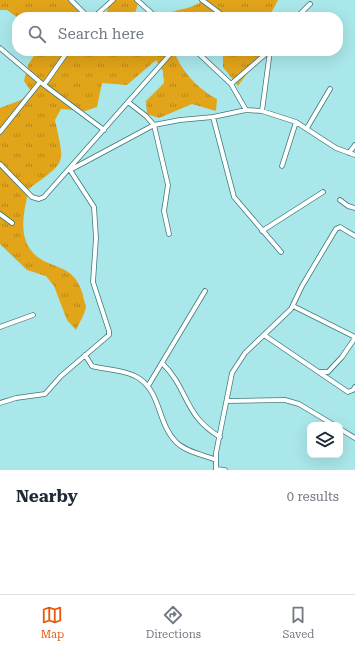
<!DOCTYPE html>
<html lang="en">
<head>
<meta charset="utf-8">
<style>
  body { margin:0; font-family:"Roboto Serif",serif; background:#f2f2f3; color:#1f2937 }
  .controls { position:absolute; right:12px; bottom:12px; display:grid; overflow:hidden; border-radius:8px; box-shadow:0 4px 16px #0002 }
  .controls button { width:36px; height:36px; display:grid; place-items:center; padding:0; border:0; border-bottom:1px solid #e0e1e3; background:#fff; color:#1f2937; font:20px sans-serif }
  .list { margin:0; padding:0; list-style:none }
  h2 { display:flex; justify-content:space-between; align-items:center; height:52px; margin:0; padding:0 16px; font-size:17px }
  h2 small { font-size:13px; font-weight:400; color:#747a83 }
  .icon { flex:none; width:22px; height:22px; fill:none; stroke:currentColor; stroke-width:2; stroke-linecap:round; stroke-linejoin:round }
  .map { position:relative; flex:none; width:355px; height:470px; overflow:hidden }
  .search { position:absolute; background:#fff; box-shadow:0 4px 16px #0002; left:12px; right:12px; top:12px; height:44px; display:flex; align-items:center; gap:10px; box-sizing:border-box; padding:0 14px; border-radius:16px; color:#747a83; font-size:15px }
  .sheet { height:124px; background:#fff }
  nav { display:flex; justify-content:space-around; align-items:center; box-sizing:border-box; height:56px; border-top:1px solid #e0e1e3; background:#fff; font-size:11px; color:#747a83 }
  nav a { display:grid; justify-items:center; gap:2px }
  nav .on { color:#ea580c }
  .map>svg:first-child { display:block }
</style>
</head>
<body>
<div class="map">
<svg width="355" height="470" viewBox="0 0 355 470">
  <defs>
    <pattern id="grass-tufts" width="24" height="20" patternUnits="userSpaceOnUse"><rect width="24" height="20" fill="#e2a419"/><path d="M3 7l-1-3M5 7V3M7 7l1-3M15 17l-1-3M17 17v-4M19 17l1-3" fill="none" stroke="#b68617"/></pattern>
  </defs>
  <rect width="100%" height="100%" fill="#a9e7ea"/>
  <!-- grass -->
  <path fill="url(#grass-tufts)" d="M0 0H68L93 17H17L7 10H0Z
    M109 0H139L134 17H99L106 14 110 3Z
    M203 0H278L269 17H162C175 8 193 10 203 0Z
    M37 51H174C181 71 198 89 217 99L216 111 192 104 159 118 147 114 146 101 164 83 163 71 156 60 127 85 102 83 97 107 85 111 61 109 55 120C65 167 67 160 29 189 25 207 18 232 30 249 46 272 73 259 83 295 83 299 86 304 86 307 85 314 79 323 76 330L67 320 54 286 46 276 27 270 0 244V108L21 100 31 91 24 81 28 65Z
    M223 51H260L259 57 238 86 223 67Z"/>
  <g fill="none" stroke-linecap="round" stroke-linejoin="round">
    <!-- minor casing -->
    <g stroke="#3d787b" stroke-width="5.5">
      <path id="minor" d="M71 0 88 17
        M137 0 156 17
        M202 0 225 17
        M94 17 113 0
        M297 17 310 4
        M0 48 40 82 104 130
        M196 51 231 84 246 110
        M231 84 269 51
        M44 85 68 51
        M128 102 146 116 154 125 168 185 164 211 169 234
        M262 111 270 51
        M213 117 234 197 281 252
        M307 128 330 89
        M0 132 40 82
        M349 153 355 145
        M0 164 32 197 39 199 44 197 173 51
        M282 166 296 122
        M340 200 348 206 355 208
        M0 214 12 223
        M262 231 323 192
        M293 306 355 337
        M0 327 33 315
        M264 335 348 392 353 390 355 387
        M85 355 92 366C107 370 127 370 140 379 161 394 158 424 176 442 186 452 204 455 216 460
        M162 363C189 389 183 415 220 437
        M319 372H328L342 357 355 338
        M148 386 205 291
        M227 401 285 400 299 404 334 425
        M0 403 16 398 45 394 61 376 109 335V331L93 282 96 238 94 207 70 170 154 125 180 120 213 117 246 110 262 111 296 122 336 148 355 155
        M340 429 355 438
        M216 469 225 470
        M216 470V453L232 373 245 353 291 309 302 286 336 229 340 227 355 236"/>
    </g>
    <!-- minor -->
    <use href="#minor" stroke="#fff" stroke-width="4"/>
  </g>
</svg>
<div class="controls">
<button><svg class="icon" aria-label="layers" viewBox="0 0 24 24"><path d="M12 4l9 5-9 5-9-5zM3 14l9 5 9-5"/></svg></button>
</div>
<div class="search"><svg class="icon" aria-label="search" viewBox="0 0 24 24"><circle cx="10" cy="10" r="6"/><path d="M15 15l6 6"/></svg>Search here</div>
</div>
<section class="sheet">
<h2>Nearby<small>0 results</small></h2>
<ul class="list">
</ul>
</section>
<nav>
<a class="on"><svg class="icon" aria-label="map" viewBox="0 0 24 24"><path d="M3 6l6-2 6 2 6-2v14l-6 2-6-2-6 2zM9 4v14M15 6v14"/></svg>Map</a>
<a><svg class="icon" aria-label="directions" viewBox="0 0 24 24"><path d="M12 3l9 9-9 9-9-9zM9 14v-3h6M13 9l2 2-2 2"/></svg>Directions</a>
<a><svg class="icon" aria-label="saved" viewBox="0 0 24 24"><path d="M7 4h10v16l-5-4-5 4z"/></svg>Saved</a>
</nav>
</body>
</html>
